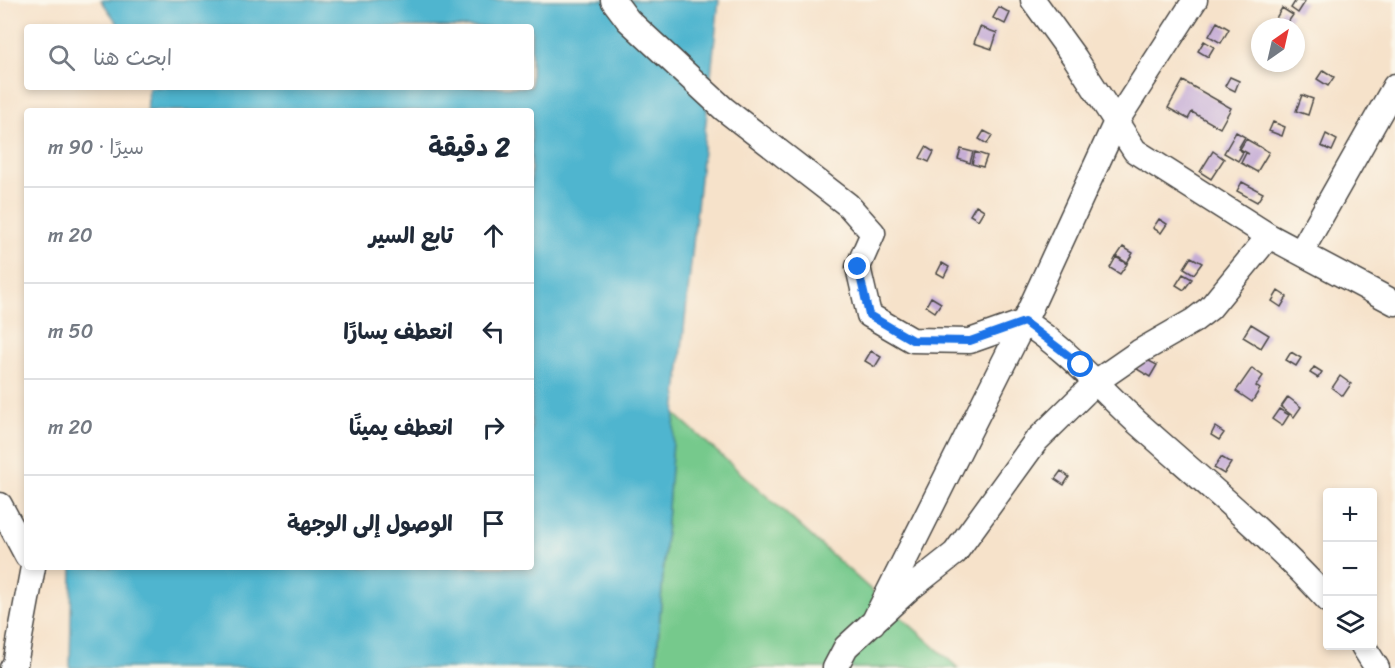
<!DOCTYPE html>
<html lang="ar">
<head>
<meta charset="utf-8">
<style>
  body { margin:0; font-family:Sriracha,"Playpen Sans Arabic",sans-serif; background:#f2f2f3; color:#1f2937; direction:rtl }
  .controls { position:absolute; right:18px; bottom:18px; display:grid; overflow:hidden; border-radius:6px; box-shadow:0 3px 9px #0003 }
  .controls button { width:54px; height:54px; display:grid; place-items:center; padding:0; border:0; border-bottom:2px solid #e0e1e3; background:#fff; color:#1f2937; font:30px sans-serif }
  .compass { position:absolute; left:1251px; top:18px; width:54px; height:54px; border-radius:50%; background:#fff; box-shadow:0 3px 9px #0003; rotate:34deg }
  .stop { position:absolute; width:18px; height:18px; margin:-14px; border:4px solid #1a73e8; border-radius:50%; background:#fff }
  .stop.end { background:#1a73e8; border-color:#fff; box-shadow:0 2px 6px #0008 }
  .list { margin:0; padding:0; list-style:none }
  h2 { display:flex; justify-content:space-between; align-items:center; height:78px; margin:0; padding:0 24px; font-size:26px }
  h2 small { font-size:20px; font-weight:400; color:#747a83 }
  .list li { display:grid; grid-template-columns:39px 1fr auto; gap:18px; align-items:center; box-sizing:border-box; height:96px; padding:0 24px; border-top:2px solid #e0e1e3 }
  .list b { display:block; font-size:22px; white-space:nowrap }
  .list em { font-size:20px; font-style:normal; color:#747a83 }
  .icon { flex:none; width:33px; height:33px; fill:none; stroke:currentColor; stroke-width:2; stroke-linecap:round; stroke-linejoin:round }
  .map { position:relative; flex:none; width:1395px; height:668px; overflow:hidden; direction:ltr }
  .search { position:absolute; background:#fff; box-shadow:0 3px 9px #0003; left:24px; top:24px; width:510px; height:66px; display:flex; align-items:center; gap:15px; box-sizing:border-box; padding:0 21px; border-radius:6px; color:#747a83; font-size:22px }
  .panel { position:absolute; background:#fff; box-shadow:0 3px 9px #0003; left:24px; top:108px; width:510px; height:462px; border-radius:6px; direction:rtl }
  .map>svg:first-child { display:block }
</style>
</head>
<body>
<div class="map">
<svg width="1395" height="668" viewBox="0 0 1395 668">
  <rect width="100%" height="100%" fill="#fbf7ec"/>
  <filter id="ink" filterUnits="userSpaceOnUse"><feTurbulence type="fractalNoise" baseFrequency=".0167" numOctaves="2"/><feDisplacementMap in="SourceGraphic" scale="12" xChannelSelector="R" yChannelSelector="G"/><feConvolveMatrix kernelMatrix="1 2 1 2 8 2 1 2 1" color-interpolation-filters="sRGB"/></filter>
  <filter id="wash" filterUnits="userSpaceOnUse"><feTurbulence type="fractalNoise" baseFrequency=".008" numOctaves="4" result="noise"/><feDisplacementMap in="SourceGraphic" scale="24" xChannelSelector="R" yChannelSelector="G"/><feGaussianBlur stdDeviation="1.35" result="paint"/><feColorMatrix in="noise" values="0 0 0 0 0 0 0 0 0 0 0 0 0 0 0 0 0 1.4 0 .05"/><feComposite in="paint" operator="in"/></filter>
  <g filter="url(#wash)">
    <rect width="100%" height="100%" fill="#f6e2ca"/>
    <!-- green -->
    <path fill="#76c98c" stroke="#507a5c" stroke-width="1.5" d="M675 414 958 668H656Z"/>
    <!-- water -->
    <path fill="#50b5cf" stroke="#3e707d" stroke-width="1.5" d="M101 0H719L675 414 656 668H70L72 567H531V111H147L149 87H531V27H120Z"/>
    <g id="blocks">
      <!-- building -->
      <path fill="#c5acd5" d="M1296 0 1305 2 1298 13 1291 8Z
        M999 7 1010 13 1005 24 993 18Z
        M1282 8 1293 15 1286 25 1276 18Z
        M1217 22 1229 29 1221 43 1209 36Z
        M980 27 997 33 992 49 974 43Z
        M1204 41 1214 47 1208 57 1198 51Z
        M1323 70 1334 77 1328 86 1317 79Z
        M1230 77 1239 81 1235 91 1225 86Z
        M1183 81 1231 108 1220 128 1192 112 1188 119 1168 108Z
        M1302 95 1313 99 1308 115 1296 111Z
        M1273 122 1285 127 1282 136 1269 131Z
        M984 131 992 135 987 144 979 139Z
        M1236 132 1245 137 1238 149 1243 152 1238 161 1224 153Z
        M1326 134 1337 140 1332 151 1321 146Z
        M1246 139 1269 152 1257 172 1241 163 1246 153 1249 154 1240 149Z
        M926 147 934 152 929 162 920 158Z
        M961 149 973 152 970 163 958 159Z
        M1213 151 1224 159 1211 179 1200 172Z
        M975 152 987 156 983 167 972 164Z
        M1242 182 1263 193 1257 202 1237 191Z
        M976 205 984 210 978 220 970 215Z
        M1159 219 1167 224 1161 233 1153 228Z
        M1123 247 1133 253 1127 263 1117 256Z
        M1116 257 1127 264 1120 274 1110 268Z
        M1191 257 1202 263 1194 274 1184 268Z
        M942 263 949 267 944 277 937 273Z
        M1183 274 1192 279 1184 290 1176 285Z
        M1278 291 1287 297 1281 307 1272 301Z
        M931 297 941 303 935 312 926 306Z
        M1251 324 1269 335 1261 348 1243 337Z
        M871 351 881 357 875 367 865 361Z
        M1291 352 1301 358 1296 366 1286 360Z
        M1143 358 1157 365 1150 377 1137 369Z
        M1314 367 1322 372 1318 378 1310 373Z
        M1252 368 1263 376 1256 386 1260 389 1252 402 1236 391Z
        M1340 376 1351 384 1343 396 1332 388Z
        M1288 397 1301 407 1294 417 1281 407Z
        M1279 409 1289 415 1282 426 1272 419Z
        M1215 427 1224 433 1219 440 1211 435Z
        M1221 457 1231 463 1224 474 1214 468Z
        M1061 471 1069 477 1064 485 1055 479Z"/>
    </g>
  </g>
  <g filter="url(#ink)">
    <use href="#blocks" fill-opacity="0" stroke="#494643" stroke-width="1.5"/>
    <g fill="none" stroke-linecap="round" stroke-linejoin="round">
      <!-- street casing -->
      <g stroke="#494643" stroke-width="27">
        <path id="street" d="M613 0 628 20 724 109 848 205 873 233 858 267 869 315 912 340 970 341 1024 322C1069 350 1101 390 1140 425 1204 482 1270 536 1328 600
          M1033 0 1075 58 1135 151 1269 236 1395 303
          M1301 252 1395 86
          M0 505 27 556
          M873 623 1024 322 1116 122 1195 0
          M1363 646 1377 668
          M12 668 15 664 33 567
          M835 668 846 647 908 590 955 553 1036 441 1097 381 1139 352 1193 321 1210 308 1269 236"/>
      </g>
      <!-- street -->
      <use href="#street" stroke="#fff" stroke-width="24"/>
    </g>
  </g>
  <g fill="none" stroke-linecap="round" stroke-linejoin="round" filter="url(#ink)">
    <!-- route -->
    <path stroke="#1a73e8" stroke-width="8" d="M858 267 869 315 912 340 970 341 1024 322 1081 365"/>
  </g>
</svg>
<div class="controls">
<button>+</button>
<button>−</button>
<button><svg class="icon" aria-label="layers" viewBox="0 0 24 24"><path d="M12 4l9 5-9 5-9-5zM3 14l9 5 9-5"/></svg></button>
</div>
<svg class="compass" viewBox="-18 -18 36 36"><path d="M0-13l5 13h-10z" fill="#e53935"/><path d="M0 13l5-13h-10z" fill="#747a83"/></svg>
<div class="stop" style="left:1081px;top:365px"></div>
<div class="stop end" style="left:858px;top:267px"></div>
<div class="search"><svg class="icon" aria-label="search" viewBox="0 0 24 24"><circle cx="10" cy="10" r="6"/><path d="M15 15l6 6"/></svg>ابحث هنا</div>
<section class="panel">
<h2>2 دقيقة<small>سيرًا · 90 m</small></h2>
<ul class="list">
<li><svg class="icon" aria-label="ahead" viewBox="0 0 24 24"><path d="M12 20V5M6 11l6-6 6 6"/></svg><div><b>تابع السير</b></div><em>20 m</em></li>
<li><svg class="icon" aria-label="left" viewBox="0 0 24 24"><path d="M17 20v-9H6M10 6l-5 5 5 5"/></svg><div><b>انعطف يسارًا</b></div><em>50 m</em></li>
<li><svg class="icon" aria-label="right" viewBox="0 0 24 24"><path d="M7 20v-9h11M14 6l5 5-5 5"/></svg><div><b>انعطف يمينًا</b></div><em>20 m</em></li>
<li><svg class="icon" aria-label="arrive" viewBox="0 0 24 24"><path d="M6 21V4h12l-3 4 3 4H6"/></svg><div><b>الوصول إلى الوجهة</b></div></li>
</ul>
</section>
</div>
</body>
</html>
